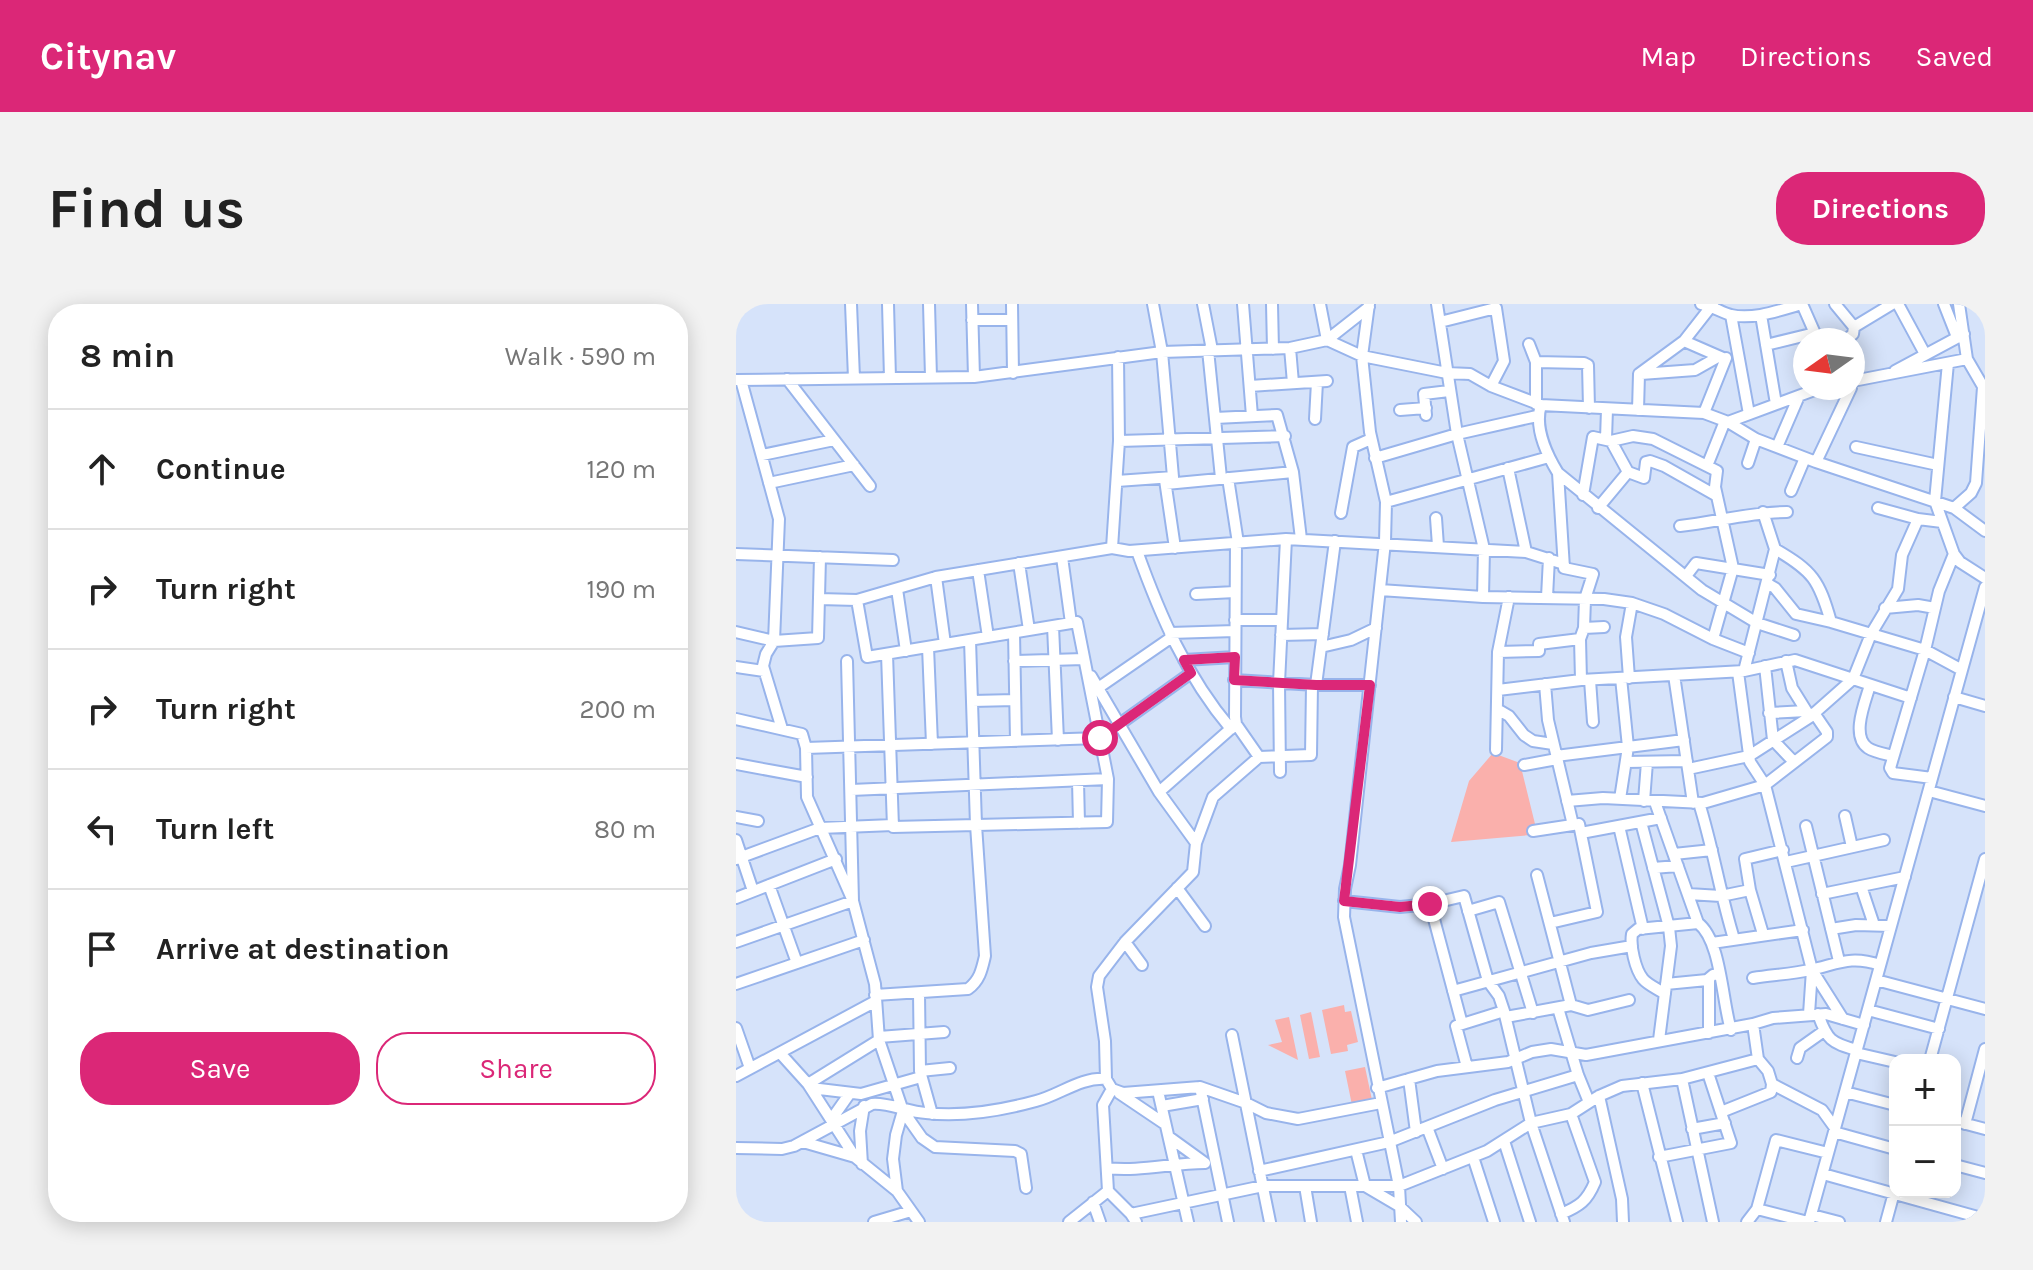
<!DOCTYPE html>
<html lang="en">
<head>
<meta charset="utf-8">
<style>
  body { margin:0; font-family:Karla,sans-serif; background:#f2f2f2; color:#222 }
  .controls { position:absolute; right:24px; bottom:24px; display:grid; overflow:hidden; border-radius:16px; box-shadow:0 4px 20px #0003 }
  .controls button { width:72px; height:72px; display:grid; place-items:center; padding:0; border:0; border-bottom:2px solid #e0e0e0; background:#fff; color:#222; font:40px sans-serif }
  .compass { position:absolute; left:1057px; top:24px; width:72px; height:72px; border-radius:50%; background:#fff; box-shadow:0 4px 20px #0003; rotate:256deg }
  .stop { position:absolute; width:24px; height:24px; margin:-18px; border:6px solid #db2777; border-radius:50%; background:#fff }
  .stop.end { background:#db2777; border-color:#fff; box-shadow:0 2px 8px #0008 }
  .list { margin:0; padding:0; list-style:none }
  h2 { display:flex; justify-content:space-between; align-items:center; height:104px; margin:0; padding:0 32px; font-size:34px }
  h2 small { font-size:26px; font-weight:400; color:#767676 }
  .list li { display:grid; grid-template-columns:52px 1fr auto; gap:24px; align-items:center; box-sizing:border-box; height:120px; padding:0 32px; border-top:2px solid #e0e0e0 }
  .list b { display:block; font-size:30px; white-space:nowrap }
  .list em { font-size:26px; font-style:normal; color:#767676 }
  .actions { display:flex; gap:16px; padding:24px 32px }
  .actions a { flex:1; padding:18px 0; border:2px solid #db2777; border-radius:32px; text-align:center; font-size:28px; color:#db2777 }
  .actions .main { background:#db2777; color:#fff }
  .icon { flex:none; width:44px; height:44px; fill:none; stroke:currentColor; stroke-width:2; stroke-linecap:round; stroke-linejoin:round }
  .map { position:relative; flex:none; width:1249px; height:918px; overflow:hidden; border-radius:32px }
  header { display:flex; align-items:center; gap:48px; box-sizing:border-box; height:112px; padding:0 40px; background:#db2777; color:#fff }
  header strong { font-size:38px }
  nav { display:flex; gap:44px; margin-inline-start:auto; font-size:28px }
  .intro { display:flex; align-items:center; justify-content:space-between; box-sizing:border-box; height:192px; padding:0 48px }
  h1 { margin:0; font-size:56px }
  .button { padding:20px 36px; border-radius:32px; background:#db2777; color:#fff; font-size:28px; font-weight:700 }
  main { display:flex; gap:48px; padding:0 48px }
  aside { flex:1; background:#fff; border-radius:32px; box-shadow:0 4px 20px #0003 }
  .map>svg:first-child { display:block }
</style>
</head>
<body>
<header>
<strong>Citynav</strong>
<nav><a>Map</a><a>Directions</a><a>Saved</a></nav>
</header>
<div class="intro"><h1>Find us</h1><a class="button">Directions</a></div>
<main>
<aside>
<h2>8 min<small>Walk · 590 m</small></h2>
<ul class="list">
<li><svg class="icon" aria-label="ahead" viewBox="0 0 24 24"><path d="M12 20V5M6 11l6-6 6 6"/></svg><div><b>Continue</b></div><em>120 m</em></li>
<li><svg class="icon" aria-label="right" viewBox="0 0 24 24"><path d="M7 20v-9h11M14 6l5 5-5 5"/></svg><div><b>Turn right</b></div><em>190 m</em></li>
<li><svg class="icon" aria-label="right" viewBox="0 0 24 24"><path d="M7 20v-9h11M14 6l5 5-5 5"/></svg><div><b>Turn right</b></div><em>200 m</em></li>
<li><svg class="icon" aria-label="left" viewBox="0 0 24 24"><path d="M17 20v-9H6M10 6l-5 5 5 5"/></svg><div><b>Turn left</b></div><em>80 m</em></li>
<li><svg class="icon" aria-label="arrive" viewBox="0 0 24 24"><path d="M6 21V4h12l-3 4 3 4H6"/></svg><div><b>Arrive at destination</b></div></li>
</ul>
<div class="actions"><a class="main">Save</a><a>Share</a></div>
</aside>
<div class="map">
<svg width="1249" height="918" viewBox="0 0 1249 918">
  <rect width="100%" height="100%" fill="#d6e3fa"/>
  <!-- green -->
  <path fill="#fab0ac" d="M757 449 784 459 800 524 795 531 715 538 733 477Z
    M608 701 609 708 615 707 622 738 611 741 612 747 595 750 586 706Z
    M575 708 584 753 573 755 564 711Z
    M553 713 562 756 532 741 546 738 539 716Z
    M629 763 636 796 616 801 609 767Z"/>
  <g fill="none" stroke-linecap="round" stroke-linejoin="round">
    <!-- minor casing -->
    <g stroke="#98b4eb" stroke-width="14">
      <path id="minor" d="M115 0 118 74
        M152 0 154 74
        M193 0 195 73
        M236 0 238 73
        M276 0 277 69
        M467 0 476 46
        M507 0 516 112
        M536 0 537 45
        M584 0 591 36
        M633 0 626 52 634 128 650 198 649 238 614 561 609 585 608 613 663 882 665 918
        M701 0 721 130 748 245 747 293
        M965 0C977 2 984 8 995 11 1018 16 1044 6 1066 0
        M1066 0 1081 34
        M1099 0 1118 23 1117 30 1110 36
        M1162 0 1189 50
        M1208 0 1221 33
        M1223 0 1231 55 1249 86
        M995 11 1013 110
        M1025 11 1040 100
        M236 16H276
        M704 18 760 4 768 57 755 82
        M1118 23 1156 0
        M591 36 626 52 711 69 734 70 755 82 805 101 968 109 992 118 1020 135 1080 158 1218 204 1249 227
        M948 37 987 54
        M793 40 800 58V100
        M1030 41 1079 29
        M554 44 557 79
        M472 46 485 174
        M800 58 848 59 852 61 853 104
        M1212 59 1199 197 1218 250 1224 258 1249 274
        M1159 67 1228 30
        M903 70 948 37 977 0
        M905 70 959 66 982 53
        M51 75 134 182
        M0 76 238 73 426 48 554 44 591 36 633 3
        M5 76 43 215 38 337 30 350 27 362 46 425
        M1117 77 1231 55
        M514 82 591 77
        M805 101C798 123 811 151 822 169L966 286 1021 319 1058 331
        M664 106 690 104
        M902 106 903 70
        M968 109 990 54
        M690 111 688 90 713 87
        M479 114 541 111 557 168 565 235
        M579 115 581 78
        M992 118 1084 84
        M870 135 871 105
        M383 137 549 132
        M875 137 892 168 908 174 910 158 914 157 928 162 981 192
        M1041 143 1063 92
        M1120 143 1202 161
        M26 151 98 136
        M639 154 721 130 801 112
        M1080 158 1115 84
        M1012 159 1020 135
        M971 162 989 117
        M772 164 790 248
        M492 174 502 239
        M429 176 439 244
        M381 177 437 173 426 48 417 0
        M33 179 118 161
        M430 180 557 168
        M1055 187 1069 154
        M847 191 857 133 875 137 897 132 917 135 981 167 979 183 997 264 977 335
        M650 198 813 153
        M862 204 892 168
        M1142 204 1182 215
        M1218 204 1235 189 1240 179 1247 83
        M605 209 617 143 635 135
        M700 214 702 242
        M944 222C980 218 1015 208 1051 208
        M500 239 499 413 500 420 523 453
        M376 244 383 137 382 53
        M1039 245C1077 267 1083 276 1095 318L1189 346 1226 366
        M401 247C424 311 450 372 495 425
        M0 250 157 256
        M326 253 335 319
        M283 259 293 326
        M242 266 252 333
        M950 272 960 259 1034 271
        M200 273 209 340
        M1032 280 1039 284 1060 310 1095 318
        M161 285 170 347
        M644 286 747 293 868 295 896 299 928 310 977 335 1013 349
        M460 290 499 288
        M811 293 813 254
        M83 295 121 296 200 273 376 244 393 247 550 235 790 248 828 260
        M121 296 131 353 341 318 372 475 371 518 157 523 151 350
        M1149 304 1182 301 1199 304
        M499 316H546
        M317 322 322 436
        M848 324 868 323
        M0 328 38 337 82 334 84 253
        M278 329 280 437
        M434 329 499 327
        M545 331 587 330
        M844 335 845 376
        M192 343 196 440
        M585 343 615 336 640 324
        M762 348 803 347V340L844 335 848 324 849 295 857 270 828 264 822 169
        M448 356 499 353
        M278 357 348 355
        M1050 357 1056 384 1074 413
        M1029 362 1037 436 1058 458
        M0 363 28 367
        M1008 367 1039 245 1027 208
        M1002 368 1014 458 1029 481 1076 666 1073 710
        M938 371 957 499
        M355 372 423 488 460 539
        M893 374 890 333 896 299
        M498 376 580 381H634
        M854 376 857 418
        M809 380 812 416 837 521
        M576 381 575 451 523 453 477 493 460 539 457 568 389 638 363 672 361 683 369 737 370 775 376 785 387 789 464 783 510 799 530 809 562 815 645 799
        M580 381 599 237
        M1134 381C1130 396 1114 432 1132 444 1138 448 1149 450 1157 452
        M362 384 436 333
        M762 386 845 376 1008 367 1059 356 1175 394
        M1218 393 1249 402
        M236 397 279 396
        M761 405 773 412 788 431 797 437 817 440
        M1033 409 1070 407
        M0 415 66 430 70 444 71 493 117 597 139 680 143 736 167 807 160 831 157 855 161 887 183 918
        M70 444 364 434 455 369
        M760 446 762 348 773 293
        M820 452 948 436
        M890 458 951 457
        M0 460 71 473
        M788 461 821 455
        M952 465 1013 452 1074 413 1117 375 1135 330 1162 285 1166 251 1182 215 1206 218
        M544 468 543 379 550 235
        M1196 474 1157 469 1154 464 1189 346 1203 287 1218 250
        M342 477 343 519
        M115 486 372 475
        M1193 487 1249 502
        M423 488 499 421
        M884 495 892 443 885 374
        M831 497 867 494 967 499 1029 481 1091 433V428L1078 409
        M908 497 911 458
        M919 498 962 619C985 636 986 697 995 726
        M963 499C977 543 984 590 998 635
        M1109 512 1116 543
        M0 513 22 517
        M905 518 933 623 935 642 923 736
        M883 522 907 625
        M1070 522 1103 657
        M797 527 843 520 861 608 814 619
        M845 529 925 514
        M0 536 17 587
        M938 550 976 546
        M0 555 84 524 157 521
        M1050 558 1148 536
        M917 564 942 562
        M801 571 835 701
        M33 581 61 659
        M1125 582 1138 621
        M441 584 469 622
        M952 590 985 592 1014 586
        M1086 590 1169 573
        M0 594 100 555
        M608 597 664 603 694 600 728 592 752 677 763 692 768 707 795 819 828 918
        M694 600 726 720
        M732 607 763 598 797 709
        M1095 625 1120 621 1155 622
        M1027 630 1014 586 1009 555 1047 546
        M0 638 117 597 111 357
        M389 638 406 661
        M976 639 1067 626
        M1076 666 1107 715
        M1017 674C1036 671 1055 670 1074 666 1102 660 1114 651 1144 661
        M973 676V729
        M1140 676 1249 705
        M0 680 128 636
        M930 680 971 676 977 671 984 670
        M717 687 855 649 896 642
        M183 689 184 767 196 810
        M929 690C922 685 912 681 907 675 899 665 894 642 896 630L902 625 962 619
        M139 691 232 685C244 676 246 665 249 652L240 521 234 336
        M822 704 842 771 853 798
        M1132 706 1203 725
        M1082 710C1091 736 1095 739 1121 746
        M770 713 835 701 852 706 893 696
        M1017 720 1037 714 1090 710 1128 721
        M0 724 14 764
        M496 731 534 918
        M143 733 208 728
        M44 749 72 780 119 853 161 887
        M1120 749 1159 758
        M1061 754 1064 744 1088 727
        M1194 756 1249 555
        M731 763 720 722 768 707
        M184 767 214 764
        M0 772 140 697
        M673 775 680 828
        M946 775 977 918
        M906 779 941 918
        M72 780 143 736
        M464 783 492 918
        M75 784 125 790 185 773
        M641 784 701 767 772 758 796 748 815 745 850 751 1017 720 1022 755 1032 767 1036 780 1086 806 1099 824
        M422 787 452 918
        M1109 788 1159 801
        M383 789 429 820
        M863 792 886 895 887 918
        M426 802 467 795
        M167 807 186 834 199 843 279 847 285 850 290 884
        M985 808 1035 788 1036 780
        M95 816 114 789
        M1219 817 1249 825
        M1229 820 1249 745
        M691 823 707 865
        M956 825 989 819
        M1098 828 1159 845
        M433 833 469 859
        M768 837 794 918
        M67 838 119 853
        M0 844 46 845 58 842 136 800C150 798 173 808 190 809 225 813 267 806 300 797 324 791 344 773 370 775
        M620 846 629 882 663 902 680 918
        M737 853 758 918
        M923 853 995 839 972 769
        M126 860 124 827 128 802
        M1219 861 1249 869
        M371 864C403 868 436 859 469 859
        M523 867 653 838 759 796 842 771
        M1087 870 1249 915
        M569 882 575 918
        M614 882 621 918
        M372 887 395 910
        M357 898 364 918
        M1021 905 1040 836 1092 849
        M825 910C844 902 851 897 859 878L835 810
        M1076 911 1103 918
        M138 918 175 907
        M333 918 372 887 367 801 376 785
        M400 918 395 910 527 882H663L751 847 795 819 835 810 863 792 886 782 946 775 1022 755
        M1011 918 1021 905 1072 918
        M1073 918 1249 283
        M1150 918 1159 885"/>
    </g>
    <!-- minor -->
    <use href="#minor" stroke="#fff" stroke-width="10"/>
  </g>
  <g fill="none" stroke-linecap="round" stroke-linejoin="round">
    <!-- route -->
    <path stroke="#db2777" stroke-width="10" d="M364 434 455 369 448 356 499 353 498 376 580 381H634L608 597 664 603 694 600"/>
  </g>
</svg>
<div class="controls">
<button>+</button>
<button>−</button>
</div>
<svg class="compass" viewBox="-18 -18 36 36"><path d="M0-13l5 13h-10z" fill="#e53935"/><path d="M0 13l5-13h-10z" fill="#767676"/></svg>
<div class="stop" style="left:364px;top:434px"></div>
<div class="stop end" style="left:694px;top:600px"></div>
</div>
</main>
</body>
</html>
